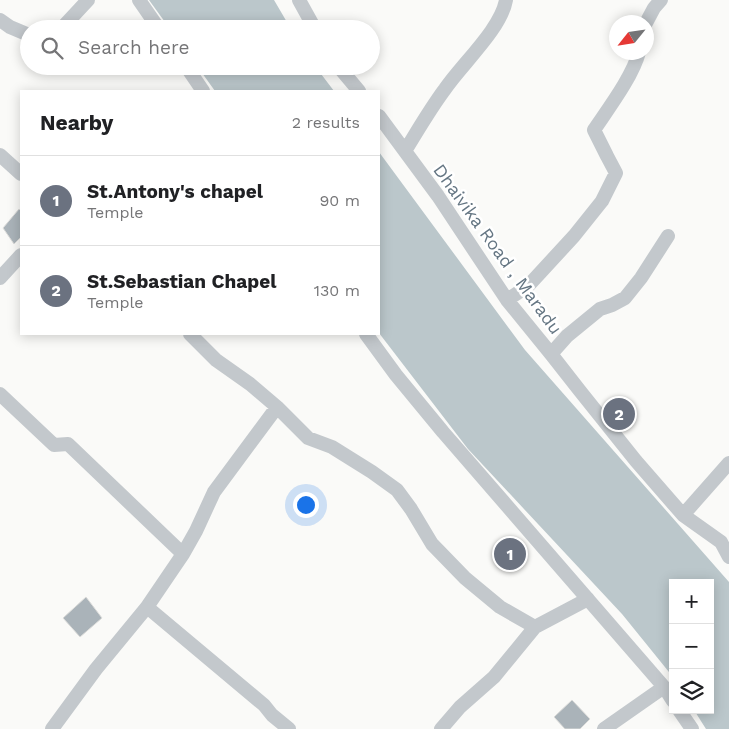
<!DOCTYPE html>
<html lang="en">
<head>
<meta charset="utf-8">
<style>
  body { margin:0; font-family:"Work Sans",sans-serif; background:#f2f2f2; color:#202124 }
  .controls { position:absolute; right:15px; bottom:15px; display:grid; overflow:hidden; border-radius:0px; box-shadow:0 2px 12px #0003 }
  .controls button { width:45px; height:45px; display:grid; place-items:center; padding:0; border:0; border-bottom:1px solid #e0e0e0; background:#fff; color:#202124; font:25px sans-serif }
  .compass { position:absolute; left:609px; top:15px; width:45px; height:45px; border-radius:50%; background:#fff; box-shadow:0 2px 12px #0003; rotate:240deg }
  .you { position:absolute; left:305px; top:504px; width:18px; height:18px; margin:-12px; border:4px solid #fff; border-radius:50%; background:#1a73e8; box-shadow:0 0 0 8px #1a73e833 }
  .badge { display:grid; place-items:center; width:32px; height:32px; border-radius:50%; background:#e4572e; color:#fff; font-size:16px; font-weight:700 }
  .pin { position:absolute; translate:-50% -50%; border:2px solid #fff; box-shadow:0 1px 5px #0006 }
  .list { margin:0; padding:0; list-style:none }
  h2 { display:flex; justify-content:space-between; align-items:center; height:65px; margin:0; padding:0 20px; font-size:21px }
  h2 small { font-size:16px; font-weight:400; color:#757577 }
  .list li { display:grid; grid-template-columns:32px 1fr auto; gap:15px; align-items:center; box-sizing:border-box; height:90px; padding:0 20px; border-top:1px solid #e0e0e0 }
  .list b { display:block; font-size:19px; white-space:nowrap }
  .list p { margin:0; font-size:16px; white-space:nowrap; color:#757577 }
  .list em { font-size:16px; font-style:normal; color:#757577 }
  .icon { flex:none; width:28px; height:28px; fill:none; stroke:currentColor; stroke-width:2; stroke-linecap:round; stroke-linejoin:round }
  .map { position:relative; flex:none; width:729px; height:729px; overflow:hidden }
  .search { position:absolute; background:#fff; box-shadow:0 2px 12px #0003; left:20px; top:20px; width:360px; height:55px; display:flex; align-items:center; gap:12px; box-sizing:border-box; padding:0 18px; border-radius:28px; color:#757577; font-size:19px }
  .panel { position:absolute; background:#fff; box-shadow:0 2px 12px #0003; left:20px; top:90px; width:360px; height:245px; border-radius:0px }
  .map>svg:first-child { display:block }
</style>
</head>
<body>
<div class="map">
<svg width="729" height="729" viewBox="0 0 729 729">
  <rect width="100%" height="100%" fill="#fafaf8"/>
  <!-- water -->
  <path fill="#bbc7cb" d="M149 0H274L291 29H170Z
    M197 66H315L334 91H215Z
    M379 152 525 350 729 582V729H706L694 710H710V583H673V677L622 614 468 449 379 333Z"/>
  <!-- building -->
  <path fill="#aab3b9" stroke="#dcdcda" d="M19 209 21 211V237L14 244 3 228Z
    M619 402 630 414 619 425 607 414Z
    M86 597 102 618 80 637 63 618Z
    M572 700 590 719 580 729H565L554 717Z"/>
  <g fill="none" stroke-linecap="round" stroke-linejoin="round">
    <!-- minor -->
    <path stroke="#c3c8cc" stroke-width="14" d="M139 0 159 29
      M299 0 315 29
      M0 20 10 27 29 35
      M646 23 654 8 661 0
      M61 29 88 0
      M186 66 203 91
      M338 66 359 91
      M379 116 438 196 507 300 551 354 580 391 636 461 683 515 721 542 729 557
      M405 151C418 130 430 109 445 89 462 64 501 29 506 0
      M0 155 21 174
      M0 278 21 255
      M507 300 528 286 574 236 602 201 616 173 607 156 594 130C608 109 633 76 639 52
      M190 334 216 360 250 384 277 407 308 438 332 447 372 472 397 490 411 509 432 544 465 578 500 607 535 627 494 677 460 707 441 729
      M366 334 396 375 443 432 664 687 673 701
      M551 354 567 336 600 309 612 305 625 298 641 278 668 236
      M0 394 54 445 68 444 183 554
      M683 515 729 463
      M147 607 264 705 272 715 289 729
      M535 627 588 599
      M679 710 692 729
      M52 729 96 669 147 607 183 554 196 531 214 492 277 407
      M604 729 664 687"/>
  </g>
  <g text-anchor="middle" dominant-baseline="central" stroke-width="5" stroke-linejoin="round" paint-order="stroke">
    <!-- street labels -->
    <g font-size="18" fill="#657683" stroke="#fff">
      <text transform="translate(498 249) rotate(54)">Dhaivika Road , Maradu</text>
    </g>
  </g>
</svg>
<div class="controls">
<button>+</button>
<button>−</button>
<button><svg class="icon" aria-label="layers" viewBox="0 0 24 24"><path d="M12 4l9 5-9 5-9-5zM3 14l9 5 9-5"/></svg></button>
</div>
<svg class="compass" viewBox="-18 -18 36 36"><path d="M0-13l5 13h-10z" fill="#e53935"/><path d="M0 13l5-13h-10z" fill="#757577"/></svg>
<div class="you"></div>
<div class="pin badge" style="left:510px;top:554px;background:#6b7280">1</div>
<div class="pin badge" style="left:619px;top:414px;background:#6b7280">2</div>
<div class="search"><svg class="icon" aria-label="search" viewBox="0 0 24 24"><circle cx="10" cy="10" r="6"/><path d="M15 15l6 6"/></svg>Search here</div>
<section class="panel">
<h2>Nearby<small>2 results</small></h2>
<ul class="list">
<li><span class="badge" style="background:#6b7280">1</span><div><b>St.Antony's chapel</b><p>Temple</p></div><em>90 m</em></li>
<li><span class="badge" style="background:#6b7280">2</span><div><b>St.Sebastian Chapel</b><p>Temple</p></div><em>130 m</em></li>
</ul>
</section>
</div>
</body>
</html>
